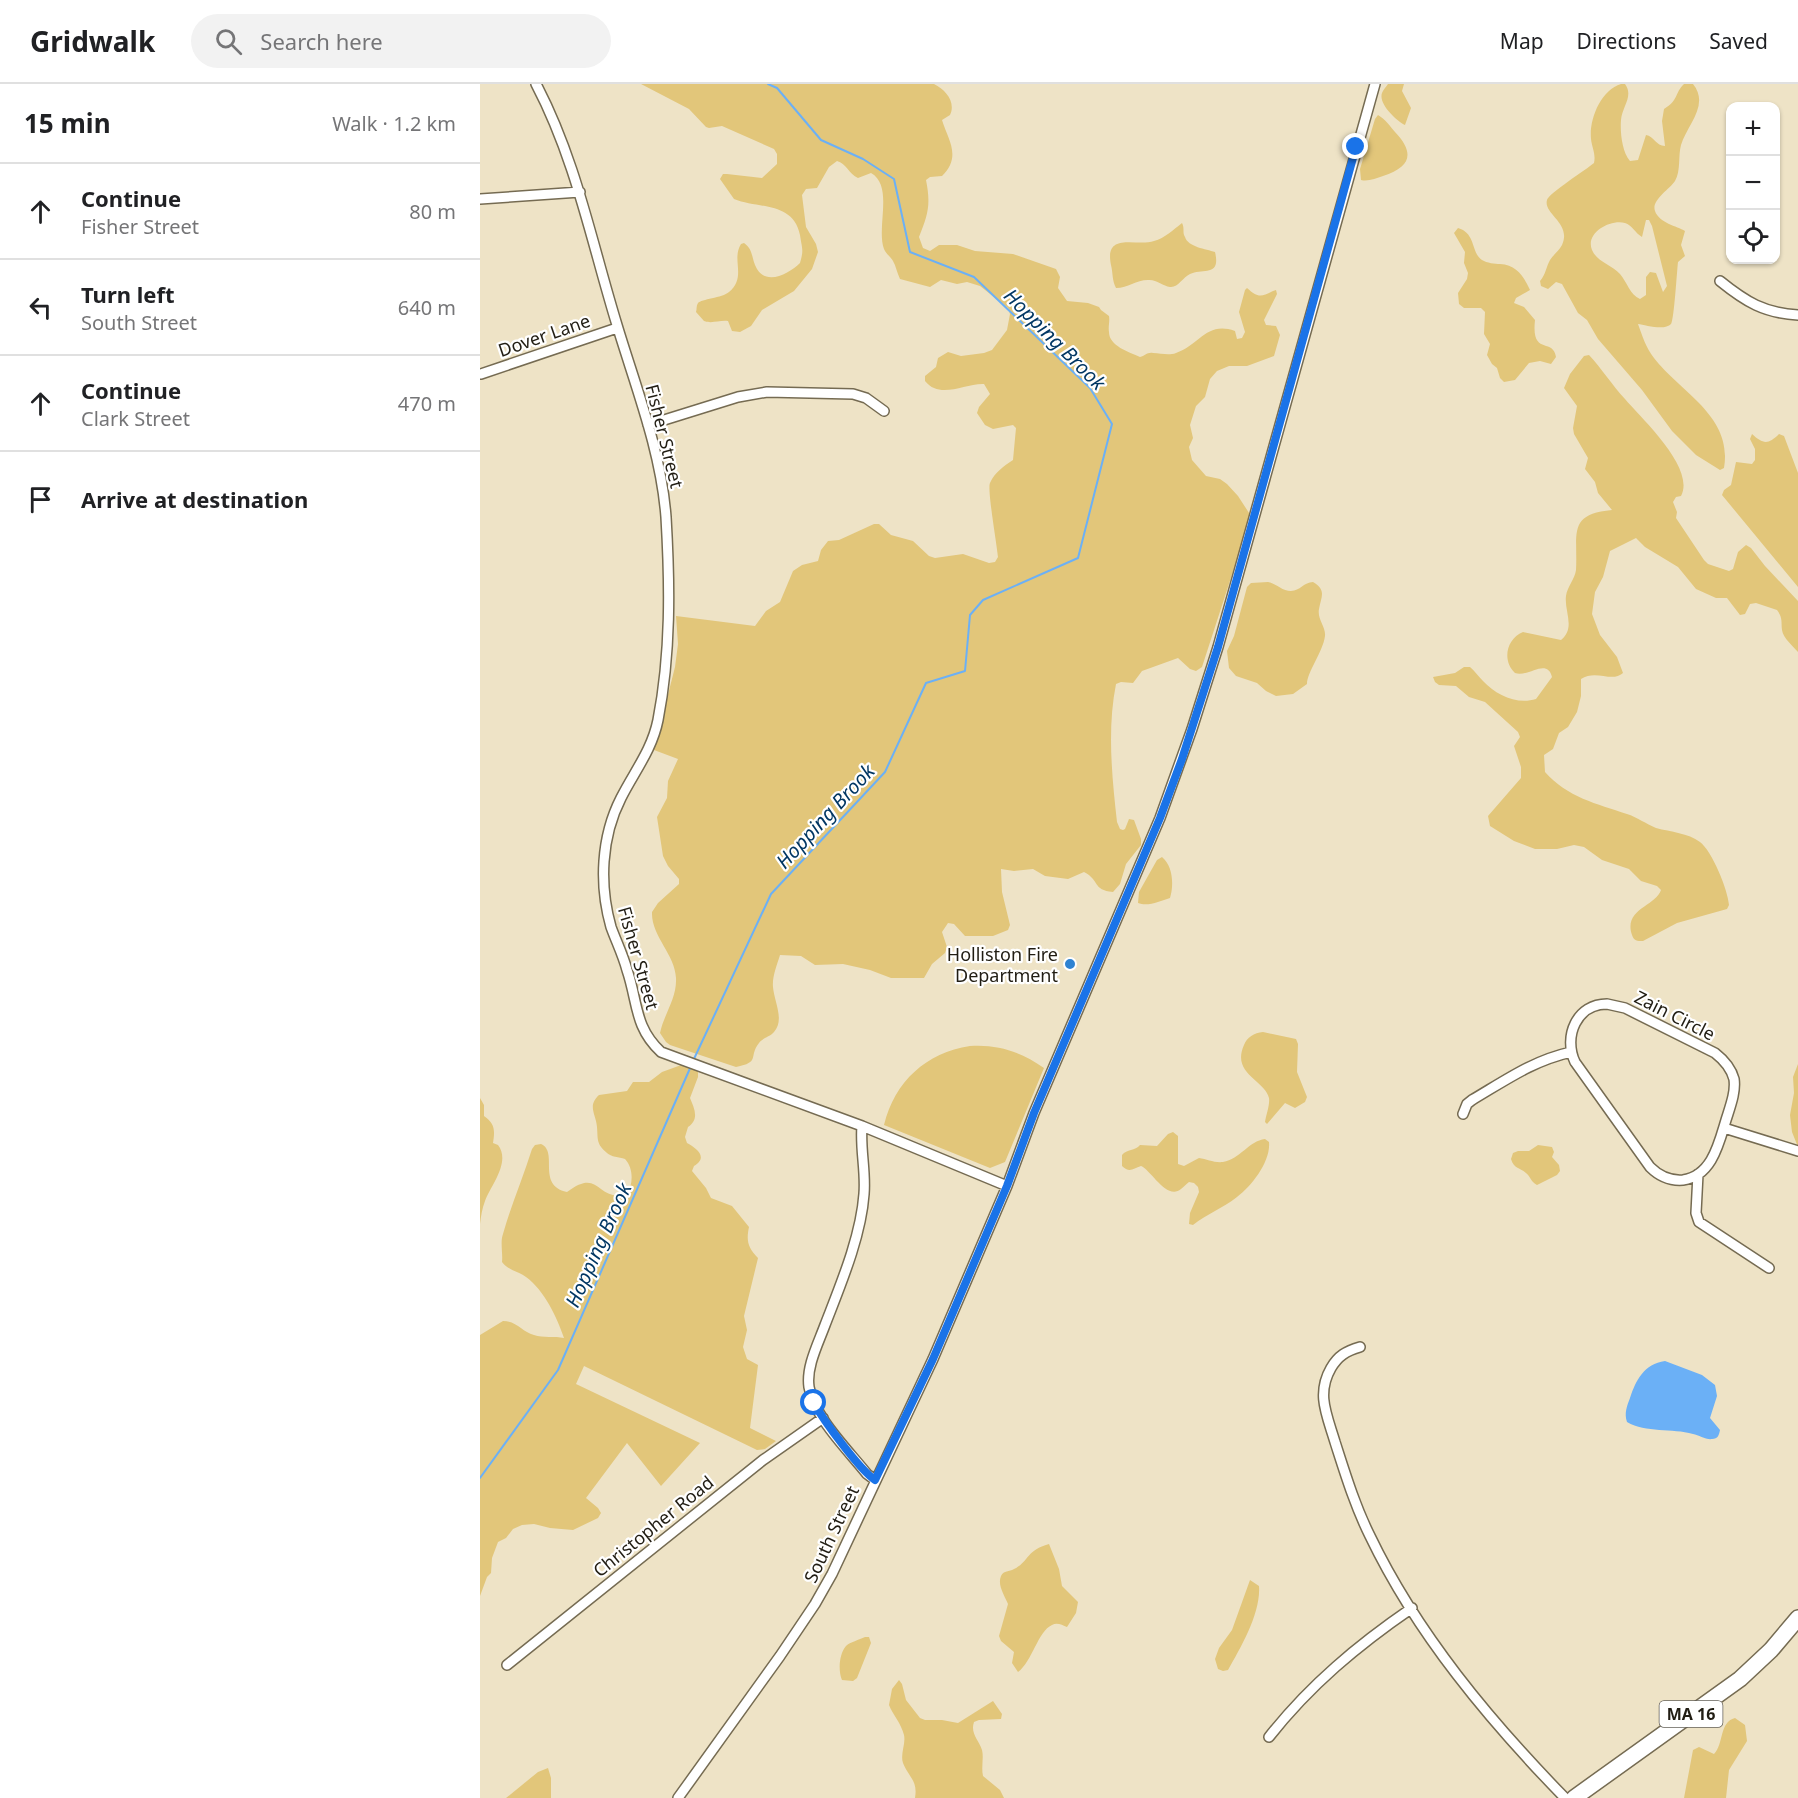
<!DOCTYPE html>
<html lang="en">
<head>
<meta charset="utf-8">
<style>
  body { margin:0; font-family:"Noto Sans",sans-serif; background:#f2f2f2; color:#202124 }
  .controls { position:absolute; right:18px; top:18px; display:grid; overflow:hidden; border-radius:12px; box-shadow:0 2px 4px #0004 }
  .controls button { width:54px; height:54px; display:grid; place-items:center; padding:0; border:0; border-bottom:2px solid #e0e0e0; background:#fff; color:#202124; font:30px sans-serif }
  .stop { position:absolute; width:18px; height:18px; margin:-14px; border:4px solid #1a73e8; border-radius:50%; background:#fff }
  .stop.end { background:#1a73e8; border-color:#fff; box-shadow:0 2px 6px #0008 }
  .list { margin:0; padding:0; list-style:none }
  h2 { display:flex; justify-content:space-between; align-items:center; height:78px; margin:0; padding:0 24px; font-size:26px }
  h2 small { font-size:20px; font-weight:400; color:#757577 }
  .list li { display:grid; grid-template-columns:39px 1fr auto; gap:18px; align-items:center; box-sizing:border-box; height:96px; padding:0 24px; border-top:2px solid #e0e0e0 }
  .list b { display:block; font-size:22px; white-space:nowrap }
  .list p { margin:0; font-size:20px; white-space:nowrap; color:#757577 }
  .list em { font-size:20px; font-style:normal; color:#757577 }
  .icon { flex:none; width:33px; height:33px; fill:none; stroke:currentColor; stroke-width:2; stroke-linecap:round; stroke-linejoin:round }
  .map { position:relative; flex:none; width:1318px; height:1714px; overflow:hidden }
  header { display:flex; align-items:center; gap:36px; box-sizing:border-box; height:84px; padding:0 30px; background:#fff; border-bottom:2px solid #e0e0e0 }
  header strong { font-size:28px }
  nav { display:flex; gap:33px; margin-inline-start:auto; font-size:21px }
  .search { width:420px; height:54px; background:#f2f2f2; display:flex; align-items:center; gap:15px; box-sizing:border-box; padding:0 21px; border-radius:33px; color:#757577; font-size:22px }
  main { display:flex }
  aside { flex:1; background:#fff }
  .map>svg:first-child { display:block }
</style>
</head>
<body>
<header>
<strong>Gridwalk</strong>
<div class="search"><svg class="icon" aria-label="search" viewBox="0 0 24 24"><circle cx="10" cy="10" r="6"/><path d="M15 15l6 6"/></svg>Search here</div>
<nav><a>Map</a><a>Directions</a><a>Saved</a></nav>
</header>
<main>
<aside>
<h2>15 min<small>Walk · 1.2 km</small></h2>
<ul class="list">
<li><svg class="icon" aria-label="ahead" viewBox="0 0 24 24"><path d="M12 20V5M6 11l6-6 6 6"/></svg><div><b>Continue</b><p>Fisher Street</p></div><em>80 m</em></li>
<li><svg class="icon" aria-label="left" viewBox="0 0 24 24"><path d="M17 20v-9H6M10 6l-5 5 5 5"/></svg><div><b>Turn left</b><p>South Street</p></div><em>640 m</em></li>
<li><svg class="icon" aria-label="ahead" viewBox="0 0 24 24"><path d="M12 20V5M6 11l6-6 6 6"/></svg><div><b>Continue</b><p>Clark Street</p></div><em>470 m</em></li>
<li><svg class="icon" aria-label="arrive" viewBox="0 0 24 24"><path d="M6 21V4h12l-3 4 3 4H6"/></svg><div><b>Arrive at destination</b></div></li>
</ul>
</aside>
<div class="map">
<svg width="1318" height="1714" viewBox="0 0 1318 1714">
  <rect width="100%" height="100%" fill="#eee3c6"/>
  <!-- green -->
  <path fill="#e2c67a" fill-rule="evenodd" d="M161 0H454C466 6 476 18 470 31L462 36C468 56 482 72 462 92L450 93 446 96C451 121 448 130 439 153L443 164 450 167 459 161H477L495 167 533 170 576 185 580 193 578 204 587 217 608 219 619 223 621 226 629 232C630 238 628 242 629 248 629 262 649 268 660 273 665 272 667 268 673 269 681 269 688 272 696 269 720 261 726 237 755 247L757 255 762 254 765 248 759 228 765 206 767 204C778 214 781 213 793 207L796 206 797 210 784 236 786 241 796 242 800 251 794 272 767 282H749L737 287 730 295 725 313 716 322 710 341 713 354 709 363 712 376 726 392 740 395 747 400 758 412 771 432 722 583 716 587 710 585 698 574 662 587 653 599 641 598 636 600C627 645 632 693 637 738L640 745 643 746 645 745 649 735 654 736 661 755V761L646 780 640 800 633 808C612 806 620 796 604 788L588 795 565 792 553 785 534 787 521 785 522 808 530 841 528 846 513 852H485L474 840 468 839 462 848 467 863 465 869 452 880 444 894H411L390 886 363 880 335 881 321 872 300 871C297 881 292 893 293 903 294 917 305 936 294 948 290 953 282 954 279 959 268 973 281 978 256 983L190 961 186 958 180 949C184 930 197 914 196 894 195 870 171 852 172 828L178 819 199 800V795L188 782 183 772 177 733 187 714 188 697 198 675 174 666 195 583 198 560 196 532 275 542 286 527 300 518 313 487 322 481 338 477 341 466 348 457 359 456 394 440H399L411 451 433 457 449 472 455 474 483 470 509 479 515 478 518 473C517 461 507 405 510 399 515 388 524 382 533 376L536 344 533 341 513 345 505 341 497 329 499 323 510 310 504 300C485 299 460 316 445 297V292L456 283 458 274 468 268 481 272 504 269 512 266 527 246 530 230 528 224 500 202 487 198 477 200 461 196 450 203 420 195C417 189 416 182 413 177 411 173 406 170 404 165 396 143 414 102 391 89L378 94C369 90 366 79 357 77L349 83 337 104 326 105 322 111 326 143 336 160 338 168 332 185 314 207 282 226 271 242 260 248 252 247 248 237C239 236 232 240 224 237L216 228C217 225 216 222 218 219 221 215 242 214 249 208 267 193 251 176 261 160L264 159C274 166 271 175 277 185 287 202 310 189 320 179 324 165 322 165 320 151 313 117 278 125 254 115L240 95 243 90H247L282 94 297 80V70L294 65 242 42 229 44 226 43 209 25Z
    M908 0H924L922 7 931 24 925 41C917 37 898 20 902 9 903 6 906 3 908 0Z
    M1141 0H1145C1154 12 1142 23 1141 36 1140 48 1142 68 1150 77L1158 76 1166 51C1174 52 1176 62 1185 62L1182 37 1184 25C1199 16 1194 10 1204 0H1213C1230 21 1207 41 1201 61 1198 72 1201 87 1195 97 1189 106 1171 116 1175 127 1179 139 1197 142 1205 147L1201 161 1205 172 1198 178C1197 186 1194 237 1191 240 1185 247 1165 241 1158 240 1162 251 1166 264 1174 274 1201 309 1253 332 1244 384L1240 386 1216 371 1192 347 1162 306 1118 255 1107 236 1098 229 1082 200 1076 198 1068 205 1061 202 1060 197C1066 190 1066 183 1070 176 1074 170 1079 167 1082 161 1092 139 1063 130 1067 116 1068 110 1107 85 1114 79 1116 70 1112 64 1111 55 1109 35 1121 6 1141 0ZM1166 136H1169L1172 142 1187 202 1183 208 1176 189 1170 188 1166 193V211L1160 215C1150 211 1147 198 1140 190 1132 181 1117 178 1112 166 1105 149 1130 135 1145 139 1152 141 1155 149 1162 153Z
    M898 31C905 35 910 42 915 48 935 69 931 83 903 92 896 94 888 98 881 96L880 85 895 35Z
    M702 139C705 145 702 148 705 153 708 163 726 165 735 168 741 193 723 184 710 190 703 193 698 204 690 203 683 202 676 195 668 196 656 196 648 204 636 204 632 197 633 189 631 181 624 147 657 163 674 157 685 154 693 146 702 139Z
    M978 144C996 149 991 169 1002 176 1007 179 1015 180 1020 180 1037 181 1044 193 1050 206L1036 214 1034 219 1044 223 1055 236C1051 273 1073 253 1076 273L1071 280 1060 277 1049 279 1035 296 1024 298 1020 294 1017 284 1012 280 1007 271 1010 260 1004 250 1005 228 1001 224H984L979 220 978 209 987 195 988 189 984 179 985 168 974 149Z
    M1109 271C1122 285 1132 301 1145 315 1161 334 1216 384 1201 412L1196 413 1193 418 1197 428 1196 434 1224 476 1228 480 1249 487 1253 485 1258 468 1266 461 1271 464 1285 482 1318 517V568C1313 562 1303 554 1302 546 1301 538 1303 534 1297 526L1276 519 1270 520 1265 530 1260 531 1247 514H1236L1216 505 1198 483 1165 463 1156 454 1130 467 1123 493 1115 508 1112 530 1120 551 1137 573 1143 589C1132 599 1116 585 1101 595V612L1097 628 1088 643 1079 649 1073 665 1064 671 1065 688C1087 713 1117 720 1147 730 1157 733 1166 740 1176 744 1191 748 1208 749 1220 758 1232 767 1248 806 1249 821L1247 825 1197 839 1163 857C1157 857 1154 857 1152 851 1143 825 1176 822 1181 806L1177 802 1161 797 1149 785 1122 776 1104 763 1094 761 1077 765H1055L1034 757 1010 742 1008 732 1041 694V683L1034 662 1040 653 1038 648 1005 618 989 613 976 602 959 601 955 598 953 593 975 589 984 583H990C995 587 998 592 1003 597 1016 611 1037 621 1056 615L1072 593C1067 573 1048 594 1035 589 1022 577 1026 555 1043 548L1081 556C1096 544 1084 527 1086 512 1087 503 1095 495 1096 486 1098 450 1087 430 1132 426L1118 409 1115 398 1105 385 1108 374 1094 350 1093 344 1097 322 1084 304 1090 290 1104 272Z
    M1272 350C1283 360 1288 361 1299 350L1304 352 1318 389V503L1242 411 1244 406 1251 401 1256 378 1272 380 1275 376V365L1270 355Z
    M788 498C796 499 802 507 811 507 820 507 824 498 833 498 847 506 841 513 839 525 837 535 846 543 845 552 843 568 827 588 827 600L813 610 796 612 786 607 777 599 756 592 749 584 747 567 754 552 767 503 771 499Z
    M682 773C693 782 694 801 690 814 680 817 668 823 658 819L659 808 677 776Z
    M783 948 816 955 818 960 817 988 827 1013 825 1018 815 1024 805 1019 787 1040 785 1038C786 1031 790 1021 789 1014 785 996 751 990 764 961 767 953 774 949 783 948Z
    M490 962C518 960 541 968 564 984L525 1078 510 1084 404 1041C415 997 446 969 490 962Z
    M204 980 214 983 218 988V993L210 1014C214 1024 220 1035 208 1043L205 1053 207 1059C216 1064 229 1073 214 1082L212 1087 226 1104 231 1114 252 1122 269 1143C266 1157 268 1164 278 1174L264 1232 267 1246 263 1263 267 1275 278 1281 270 1344 296 1357 285 1365 277 1366 104 1282 96 1300 220 1359 181 1402 147 1359 106 1414 118 1424 121 1429 118 1434 93 1446 70 1444 54 1440 42 1441 33 1445 26 1454 18 1458 12 1474 11 1489 7 1493 0 1512V1251L23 1237C37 1237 42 1248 54 1251 63 1254 75 1252 84 1254 77 1233 64 1206 46 1193 38 1187 29 1187 22 1178 23 1169 20 1158 23 1150 31 1121 43 1094 52 1065L55 1061 61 1060C79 1068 56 1101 87 1108 120 1083 115 1117 147 1111 153 1100 154 1085 145 1075 139 1073 131 1073 127 1069 116 1060 118 1055 117 1043 116 1030 107 1022 119 1011L147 1007 153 998H169L182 988Z
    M1318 980V1063L1312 1048 1310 1031 1314 1009 1313 993Z
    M0 1014 4 1021V1032C15 1040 15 1046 13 1059L18 1061C31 1078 11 1101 5 1117 2 1125 1 1132 0 1140Z
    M693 1048 698 1052V1080L704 1082 719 1074C727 1075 734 1079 743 1078 760 1075 769 1057 785 1055L789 1058C791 1077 772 1102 757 1113 743 1124 727 1130 713 1141L709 1140 710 1129 719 1108 718 1103 714 1099 709 1098C706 1100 704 1103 701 1105 687 1117 671 1086 661 1082 653 1085 649 1089 642 1082V1071C647 1065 655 1067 660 1061L677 1062 688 1050Z
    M1058 1061 1072 1063 1074 1068 1072 1073 1079 1081 1080 1087 1077 1091 1057 1101C1050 1097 1051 1093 1046 1089 1039 1083 1034 1085 1031 1075L1033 1069 1038 1067H1049Z
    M569 1460 579 1485 582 1502 598 1518 596 1529 587 1543C582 1541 577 1538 572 1541 558 1547 552 1578 538 1588L532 1579 534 1568 521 1557 519 1552 528 1520C525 1512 517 1501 521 1492 524 1486 529 1488 534 1485 549 1478 546 1466 569 1460Z
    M770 1496 779 1502C781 1529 761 1563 748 1586L743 1587 738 1585 735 1575 739 1564 752 1546Z
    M385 1553H389L391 1559 377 1594 373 1597 362 1596C358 1587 359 1570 366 1562 370 1558 379 1556 385 1553Z
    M419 1596 422 1600 426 1616 440 1634 445 1636H462L478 1639 513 1617 522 1630 521 1635 499 1636 494 1638C490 1650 499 1656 502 1666 504 1674 501 1683 503 1692L520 1706 524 1714H435C438 1696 429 1694 423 1679 420 1670 426 1660 424 1651 421 1639 413 1631 409 1621L412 1605Z
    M1255 1634 1265 1641 1267 1657 1249 1686 1246 1714H1204L1213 1666 1219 1663 1234 1670C1244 1660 1239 1638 1255 1634Z
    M68 1684 71 1694V1714H26L58 1688Z"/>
  <!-- water -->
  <path fill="#6bb0f6" d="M1185 1277 1222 1291 1235 1301 1237 1312 1230 1334 1240 1346C1239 1351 1238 1355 1232 1355 1226 1356 1219 1351 1213 1350 1192 1344 1166 1349 1147 1338 1144 1329 1147 1322 1150 1314 1156 1296 1164 1280 1185 1277Z"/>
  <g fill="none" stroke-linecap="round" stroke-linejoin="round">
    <!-- stream -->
    <path stroke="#6bb0f6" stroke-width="2" d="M213 977 291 810 405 688 446 599 485 587 490 531 503 516 598 474 632 340 610 304 494 193 430 168 414 95 383 75 341 56 297 4 288 0
      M0 1394 78 1286 211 982"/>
    <!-- street casing -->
    <g stroke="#756b52" stroke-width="12">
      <path id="street" d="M56 0C96 76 112 160 137 241 156 304 181 367 186 433 190 501 191 569 178 636 172 666 154 688 141 714 121 753 119 801 131 843 136 857 143 871 147 886 158 918 154 943 181 968L382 1042C380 1065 386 1087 384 1110 381 1153 360 1202 345 1241 338 1260 326 1283 329 1303 334 1333 368 1366 387 1390L395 1396
        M0 115 100 108
        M1240 197C1266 218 1284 229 1318 231
        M1 290 137 244
        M168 341 258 313 287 308 373 310 386 314 404 327
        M1127 920 1145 924 1235 969C1244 976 1251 984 1254 995 1256 1008 1250 1023 1246 1036 1239 1059 1232 1092 1203 1096 1190 1097 1179 1092 1170 1083L1095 978C1083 952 1097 920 1127 920Z
        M983 1030 987 1020 992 1016C1026 996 1052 977 1091 968
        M382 1042 527 1102
        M1244 1044 1318 1067
        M1218 1090 1216 1129 1219 1138 1289 1184
        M880 1263C866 1267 858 1272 851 1284 836 1310 847 1331 855 1358 865 1389 875 1422 890 1452 937 1550 1010 1637 1085 1714
        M27 1581 283 1376 343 1334
        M789 1653C830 1601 878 1561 932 1524
        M198 1714 300 1572 335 1520 352 1490 453 1275 527 1102 554 1029 680 734 712 645 738 563 895 0"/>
    </g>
    <!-- primary casing -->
    <g stroke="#756b52" stroke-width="18">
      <path id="primary" d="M1094 1714 1260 1595 1291 1566 1318 1534"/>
    </g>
    <!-- street -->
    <use href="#street" stroke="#fff" stroke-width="9"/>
    <!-- primary -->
    <use href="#primary" stroke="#fff" stroke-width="15"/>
  </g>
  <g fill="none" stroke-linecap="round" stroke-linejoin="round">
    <!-- route -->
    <path stroke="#1a73e8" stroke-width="8" d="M334 1319C344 1337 379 1385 395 1396L453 1275 527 1102 554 1029 680 734 702 675 738 563 876 63"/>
  </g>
  <!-- markers -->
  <circle fill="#2f83d2" stroke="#fff" stroke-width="2" cx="590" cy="880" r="6"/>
  <g text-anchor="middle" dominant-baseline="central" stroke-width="4.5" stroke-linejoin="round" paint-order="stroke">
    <!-- shield labels -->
    <rect fill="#fff" stroke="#64615a" stroke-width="1.5" x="1179.5" y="1617" width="63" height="26" rx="4.5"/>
    <g font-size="16" font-weight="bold" fill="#211d13">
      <text x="1211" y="1630">MA 16</text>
    </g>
    <!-- street labels -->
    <g font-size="18" fill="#211d13" stroke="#fff">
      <text transform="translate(64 251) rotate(-19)">Dover Lane</text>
      <text transform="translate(185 352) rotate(76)">Fisher Street</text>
      <text transform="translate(159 874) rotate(74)">Fisher Street</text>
      <text transform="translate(1195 931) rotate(27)">Zain Circle</text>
      <text transform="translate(173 1442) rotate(-39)">Christopher Road</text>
      <text transform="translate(351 1450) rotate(-65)">South Street</text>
    </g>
    <!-- poi labels -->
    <g font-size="18" fill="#211d13" stroke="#fff" text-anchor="end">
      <text x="578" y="870">Holliston Fire<tspan x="578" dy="21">Department</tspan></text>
    </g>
    <!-- water labels -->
    <g font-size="20" font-style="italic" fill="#023763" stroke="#fff">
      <text transform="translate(575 255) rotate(45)">Hopping Brook</text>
      <text transform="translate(345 732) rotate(-47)">Hopping Brook</text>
      <text transform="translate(118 1161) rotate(-66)">Hopping Brook</text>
    </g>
  </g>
</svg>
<div class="controls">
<button>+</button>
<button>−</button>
<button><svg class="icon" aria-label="locate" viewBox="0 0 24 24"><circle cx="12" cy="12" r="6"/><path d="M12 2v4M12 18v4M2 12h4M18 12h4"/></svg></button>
</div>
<div class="stop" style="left:334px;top:1319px"></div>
<div class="stop end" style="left:876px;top:63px"></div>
</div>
</main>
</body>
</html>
